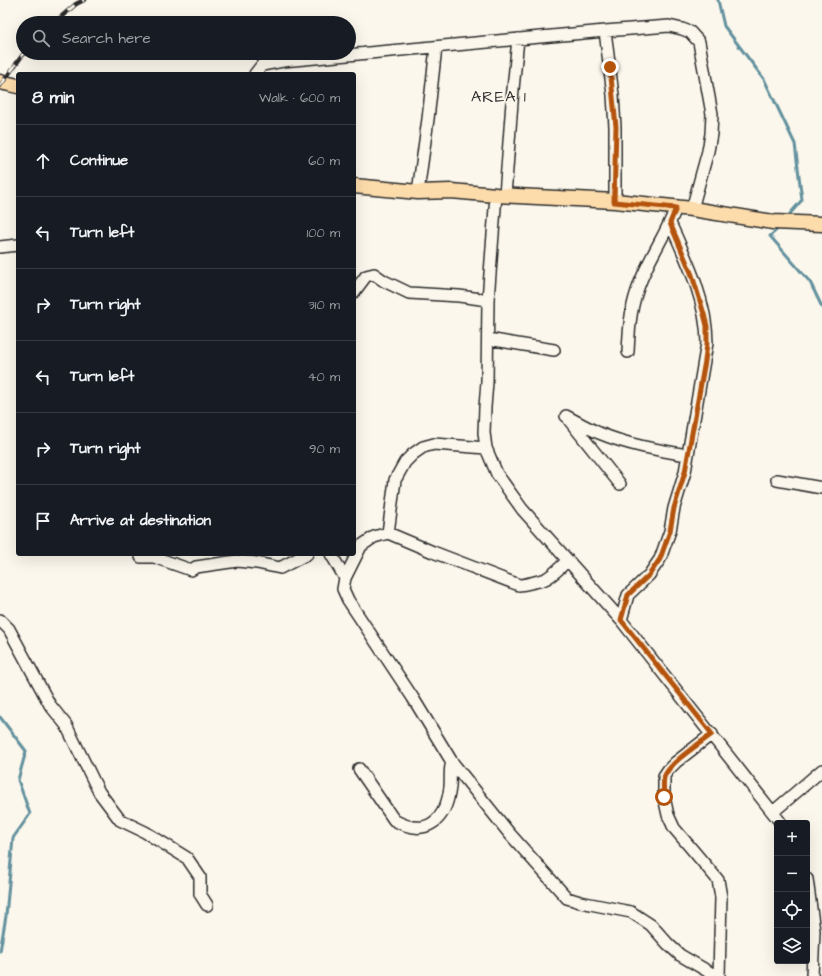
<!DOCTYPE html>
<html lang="en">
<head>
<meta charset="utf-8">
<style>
  body { margin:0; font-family:"Architects Daughter",sans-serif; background:#20242c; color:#f1f3f6 }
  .controls { position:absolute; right:12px; bottom:12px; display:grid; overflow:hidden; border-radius:4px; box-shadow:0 4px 16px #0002 }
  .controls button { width:36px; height:36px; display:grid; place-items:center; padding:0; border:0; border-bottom:1px solid #363941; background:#171b24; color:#f1f3f6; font:20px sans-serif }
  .stop { position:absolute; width:12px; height:12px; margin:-9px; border:3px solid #b45309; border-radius:50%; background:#fff }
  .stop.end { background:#b45309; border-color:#fff; box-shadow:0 1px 4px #0008 }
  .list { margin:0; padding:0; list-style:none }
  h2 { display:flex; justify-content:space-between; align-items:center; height:52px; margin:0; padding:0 16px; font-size:17px }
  h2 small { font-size:13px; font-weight:400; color:#9ea1a6 }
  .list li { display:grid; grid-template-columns:26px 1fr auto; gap:12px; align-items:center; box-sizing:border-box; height:72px; padding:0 16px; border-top:1px solid #363941 }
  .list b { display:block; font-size:15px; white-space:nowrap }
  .list em { font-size:13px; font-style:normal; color:#9ea1a6 }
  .icon { flex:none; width:22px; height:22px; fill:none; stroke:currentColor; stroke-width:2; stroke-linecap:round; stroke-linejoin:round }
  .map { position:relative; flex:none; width:822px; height:976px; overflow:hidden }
  .search { position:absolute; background:#171b24; box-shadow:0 4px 16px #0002; left:16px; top:16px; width:340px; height:44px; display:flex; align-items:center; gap:10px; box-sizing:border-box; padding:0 14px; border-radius:22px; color:#9ea1a6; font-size:15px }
  .panel { position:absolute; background:#171b24; box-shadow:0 4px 16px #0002; left:16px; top:72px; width:340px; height:484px; border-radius:4px }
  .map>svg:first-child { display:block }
</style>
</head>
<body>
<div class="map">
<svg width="822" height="976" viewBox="0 0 822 976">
  <rect width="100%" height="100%" fill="#fbf7ec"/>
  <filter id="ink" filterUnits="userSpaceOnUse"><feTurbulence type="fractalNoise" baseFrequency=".025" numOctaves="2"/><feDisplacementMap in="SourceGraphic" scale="8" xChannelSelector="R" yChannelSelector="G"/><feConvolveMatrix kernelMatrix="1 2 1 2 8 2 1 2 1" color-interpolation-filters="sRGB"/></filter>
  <g filter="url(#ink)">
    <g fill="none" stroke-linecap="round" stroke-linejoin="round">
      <!-- stream -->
      <path stroke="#64919e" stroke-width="3" d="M718 0 724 26 764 79 795 144 802 200 788 216
        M779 228 770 236 810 282 822 307
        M0 717 26 751 18 780 30 814 13 838 6 916 0 951"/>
      <!-- minor casing -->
      <g stroke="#2b2b2b" stroke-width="14">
        <path id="minor" d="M605 31 613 95 615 127V201
          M255 74 262 65 283 61 605 31 669 26 682 29 690 32 699 42 712 114 711 134 708 151 692 209
          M418 192 428 119 436 47
          M496 195 488 300 487 382 485 407 484 433 486 448 497 474 522 509 621 620 781 823
          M505 195 513 89 518 39
          M0 247 18 245
          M354 292 366 276 374 274 384 281 409 293 459 296 488 300
          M488 339 554 350
          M628 352C629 331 630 311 637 291 646 262 665 237 676 208
          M566 416C577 422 588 428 599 433 628 445 657 450 687 455
          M569 420 620 484
          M777 480 822 488
          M388 533 395 480 405 462 413 454 423 447 434 444 486 448
          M331 554 345 578
          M141 557H154L191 570 196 567 237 561 257 563 280 568 307 554
          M567 561C561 567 554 574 547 578 545 580 523 585 519 585L433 552 388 533 374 537 361 546 345 578 343 589 348 600 413 698 452 762 509 833 567 898 580 902 631 912 651 925 668 944 680 955 716 976
          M0 620 9 629 50 705 66 725 99 792 120 820 145 832 187 858 200 877V894L207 905
          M621 620 628 595 649 575 660 559 670 531 674 508 685 472 707 343C707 302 687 260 670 223
          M712 734 676 762 668 770 664 776V797L668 815 674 828 718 880 721 897 719 976
          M359 769 394 820C426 838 446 821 450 787 451 779 449 770 452 762
          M773 812 822 770
          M807 879 814 931 812 976"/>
      </g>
      <!-- major casing -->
      <g stroke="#2b2b2b" stroke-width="17">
        <path id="major" d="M0 82 18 86
          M354 186 418 192 451 191 496 195 615 201 692 209 773 222 822 224"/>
      </g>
      <!-- minor -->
      <use href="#minor" stroke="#fbf7ec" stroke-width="11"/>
      <!-- major -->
      <use href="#major" stroke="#fddcac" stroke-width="14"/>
      <!-- rail casing -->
      <g stroke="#2b2b2b" stroke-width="4.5">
        <path id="rail" d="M54 23 76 4 84 0
          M0 86 24 53"/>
      </g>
      <!-- rail -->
      <use href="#rail" stroke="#fbf7ec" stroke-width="3" stroke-dasharray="9" stroke-linecap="butt"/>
    </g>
  </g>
  <g fill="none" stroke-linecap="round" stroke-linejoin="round" filter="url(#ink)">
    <!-- route -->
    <path stroke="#b45309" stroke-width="5" d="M610 67 616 127 614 202 676 208 670 223 692 275 704 314 707 326V343L705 361 685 472 674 508 670 531 660 559 649 575 628 595 621 620 712 734C698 745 673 760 665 775 662 781 664 790 664 797"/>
  </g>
  <g text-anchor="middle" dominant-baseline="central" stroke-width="3" stroke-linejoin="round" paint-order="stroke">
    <!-- quarter labels -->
    <g font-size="16" letter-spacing="1" fill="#2b2b2b" stroke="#fbf7ec">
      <text x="499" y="97">AREA 1</text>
    </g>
  </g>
</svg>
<div class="controls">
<button>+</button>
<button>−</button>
<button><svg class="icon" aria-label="locate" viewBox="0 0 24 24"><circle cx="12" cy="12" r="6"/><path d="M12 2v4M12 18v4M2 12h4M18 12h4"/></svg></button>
<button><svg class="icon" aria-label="layers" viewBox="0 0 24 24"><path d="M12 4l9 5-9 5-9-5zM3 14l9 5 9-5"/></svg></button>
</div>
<div class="stop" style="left:664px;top:797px"></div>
<div class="stop end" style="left:610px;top:67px"></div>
<div class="search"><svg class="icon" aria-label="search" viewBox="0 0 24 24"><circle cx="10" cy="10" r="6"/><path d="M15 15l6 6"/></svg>Search here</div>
<section class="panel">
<h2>8 min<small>Walk · 600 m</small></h2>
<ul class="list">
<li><svg class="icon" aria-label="ahead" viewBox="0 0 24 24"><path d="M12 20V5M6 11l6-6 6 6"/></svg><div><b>Continue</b></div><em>60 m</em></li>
<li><svg class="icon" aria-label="left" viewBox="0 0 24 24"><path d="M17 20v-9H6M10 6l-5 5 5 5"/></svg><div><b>Turn left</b></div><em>100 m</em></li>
<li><svg class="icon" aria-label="right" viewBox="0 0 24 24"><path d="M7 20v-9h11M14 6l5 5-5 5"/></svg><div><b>Turn right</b></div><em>310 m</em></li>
<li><svg class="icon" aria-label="left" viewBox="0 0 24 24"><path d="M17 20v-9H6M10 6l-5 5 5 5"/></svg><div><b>Turn left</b></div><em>40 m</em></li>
<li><svg class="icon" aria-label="right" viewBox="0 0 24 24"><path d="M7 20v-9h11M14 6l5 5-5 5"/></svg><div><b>Turn right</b></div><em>90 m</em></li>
<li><svg class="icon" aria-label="arrive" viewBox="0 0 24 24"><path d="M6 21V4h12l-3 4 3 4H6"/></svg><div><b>Arrive at destination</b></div></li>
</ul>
</section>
</div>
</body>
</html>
